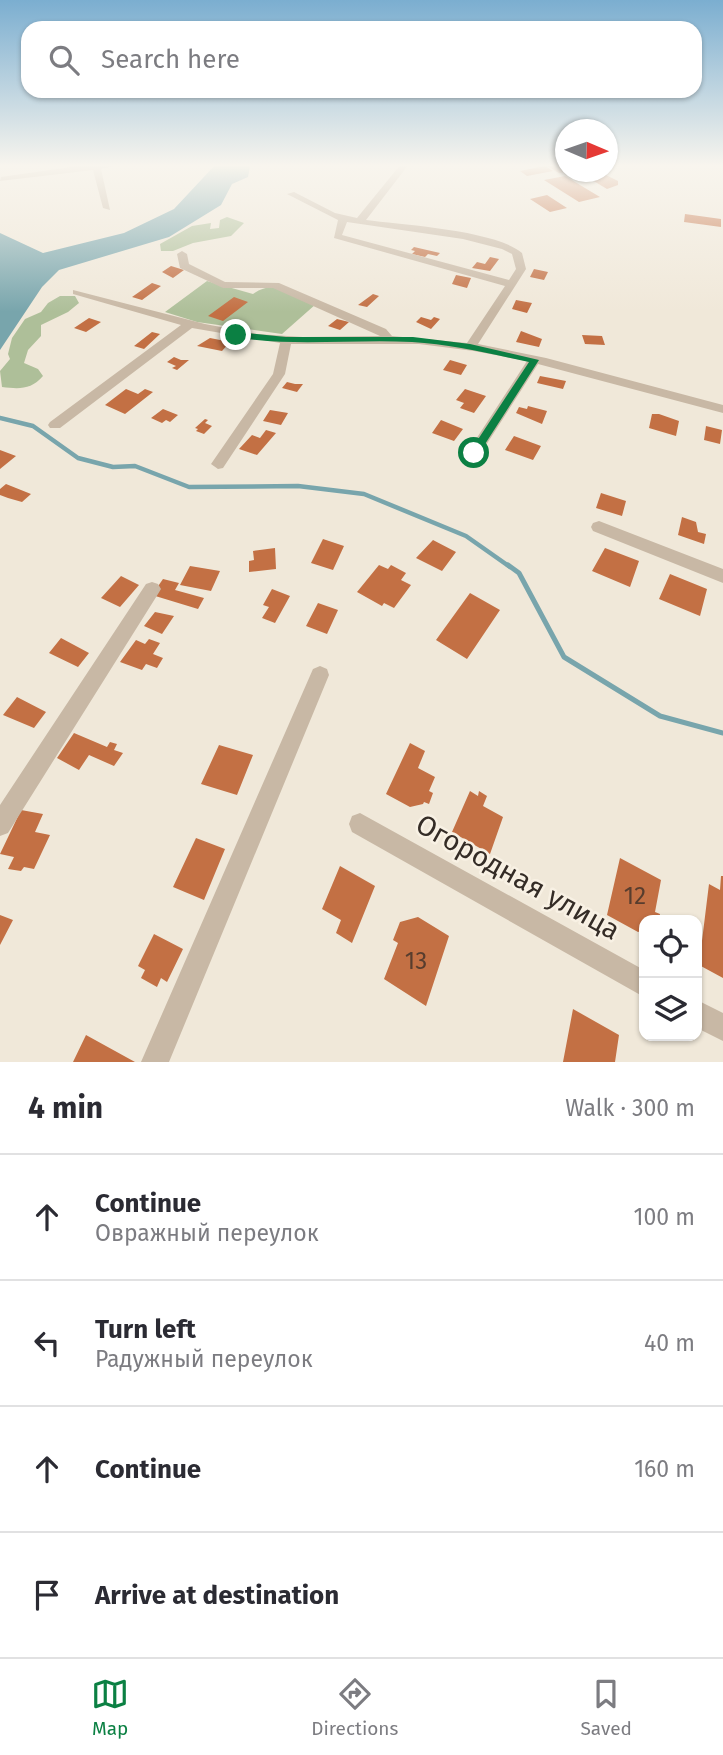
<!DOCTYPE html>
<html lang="en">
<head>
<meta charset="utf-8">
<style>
  body { margin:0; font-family:"Fira Sans",sans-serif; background:#f7f7f7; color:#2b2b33 }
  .controls { position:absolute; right:21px; bottom:21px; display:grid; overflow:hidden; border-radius:14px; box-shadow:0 2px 5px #0004 }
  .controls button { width:63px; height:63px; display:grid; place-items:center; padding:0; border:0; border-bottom:2px solid #e1e1e2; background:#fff; color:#2b2b33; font:35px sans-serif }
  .compass { position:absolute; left:555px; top:119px; width:63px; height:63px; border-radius:50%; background:#fff; box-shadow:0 2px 5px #0004; rotate:92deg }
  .stop { position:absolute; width:21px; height:21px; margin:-16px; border:5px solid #0b8043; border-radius:50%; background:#fff }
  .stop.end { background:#0b8043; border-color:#fff; box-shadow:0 2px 7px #0008 }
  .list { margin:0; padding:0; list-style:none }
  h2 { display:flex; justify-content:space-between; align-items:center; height:91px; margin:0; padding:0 28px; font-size:30px }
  h2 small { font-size:23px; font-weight:400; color:#7c7c81 }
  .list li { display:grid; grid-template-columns:46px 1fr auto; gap:21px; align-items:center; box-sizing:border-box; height:126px; padding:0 28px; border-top:2px solid #e1e1e2 }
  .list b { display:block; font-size:26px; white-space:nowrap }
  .list p { margin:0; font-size:23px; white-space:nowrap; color:#7c7c81 }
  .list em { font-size:23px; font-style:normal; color:#7c7c81 }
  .icon { flex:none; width:38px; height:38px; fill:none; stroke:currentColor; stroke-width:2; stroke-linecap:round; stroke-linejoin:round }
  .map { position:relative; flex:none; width:723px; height:1062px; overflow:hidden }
  .search { position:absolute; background:#fff; box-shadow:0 2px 5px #0004; left:21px; right:21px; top:21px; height:77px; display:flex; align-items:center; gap:18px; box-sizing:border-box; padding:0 24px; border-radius:21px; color:#7c7c81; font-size:26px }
  .sheet { height:595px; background:#fff }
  nav { display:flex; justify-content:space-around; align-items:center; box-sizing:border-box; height:98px; border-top:2px solid #e1e1e2; background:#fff; font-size:19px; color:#7c7c81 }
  nav a { display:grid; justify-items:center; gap:4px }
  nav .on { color:#0b8043 }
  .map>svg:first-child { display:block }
</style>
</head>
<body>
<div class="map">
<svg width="723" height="1062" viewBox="0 0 723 1062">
  <rect width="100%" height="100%" fill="#f0e8d9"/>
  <!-- green -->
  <path fill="#aebf99" d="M227 217 244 223 231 236 193 243 173 251H161L160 244 192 226 211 223 210 229 219 228 220 220Z
    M207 281 253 294C274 278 295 294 316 304L282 334 197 322 165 312Z
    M60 296H75L79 303 68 312 41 325V336L28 350 24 363 38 369 43 376C31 390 19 389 2 387L0 371 10 359 8 354 12 338 25 319 41 312 48 303Z"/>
  <!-- water -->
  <path fill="#78a5ac" d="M216 164H254L250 166 248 177 232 184 221 205 169 237 59 270 42 287 0 350V233L43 253 124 233 174 209Z"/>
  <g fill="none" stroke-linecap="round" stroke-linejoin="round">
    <!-- stream-far1 -->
    <path stroke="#78a5ac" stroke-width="4.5" d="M0 418 33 426 78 458 113 467 135 466 189 487 298 486 364 494 466 536 510 567"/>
    <!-- stream -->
    <path stroke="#78a5ac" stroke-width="5" d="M508 565 519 573 564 657 660 716 723 733"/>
  </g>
  <!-- building -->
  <path fill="#c37044" d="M544 164H564L566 172 559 173Z
    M545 166 553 171 527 176 520 171Z
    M591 172H600L618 181V185L607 189 592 180 602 178Z
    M565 176 600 197 579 202 544 180Z
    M547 195 567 208 550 212 530 199Z
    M685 214 721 219V227L684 222Z
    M414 247 440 253 437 256 428 254 425 257 412 254 415 251 411 250Z
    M490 257 499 259 490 271 472 268 477 262 485 264Z
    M171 266 184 270 173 278 162 272Z
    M534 269 548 272 544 280 530 277Z
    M456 275 471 278 467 288 452 284Z
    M152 283 161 286 142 300 132 297Z
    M373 294 379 296 367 307 358 305Z
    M234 297 248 302 223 321 208 316Z
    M516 300 532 303 527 313 512 309Z
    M421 317 431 320 434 317 440 319 431 329 416 322Z
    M89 318 101 322 86 332 74 328Z
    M337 319 349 322 340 330 328 326Z
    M521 331 542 339 539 347 516 342Z
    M152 332 160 334 144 349 134 346Z
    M582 335 602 336 605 345 585 344Z
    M210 338 230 342 222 351 197 346Z
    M174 357 181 360H189L177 370 172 368 176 366 167 362Z
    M450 360 467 365 461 375 443 370Z
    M540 376 566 381 563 389 537 383Z
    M287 382 295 384H303L297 392 282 388Z
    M126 389 138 394 145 389 153 392 125 414 105 405Z
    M465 389 486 396 474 413 460 408 464 403 456 400Z
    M528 406 547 411 542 424 516 413 519 407 527 409Z
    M163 409 178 415 170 422 166 420 162 423 151 418Z
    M270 410 288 413 281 425 263 421Z
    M652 414H659L679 421 676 436 649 428Z
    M205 419 208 420 205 423 212 426 204 434 196 431 198 429 195 428Z
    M441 420 463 429 454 441 432 433Z
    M706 426 722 430 720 444 704 440Z
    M266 430 276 433 257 455 239 449 252 435 260 438Z
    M514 436 541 446 533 460 505 450Z
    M0 450 16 456 0 469Z
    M6 484 31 494 22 502 8 498 0 495V489Z
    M601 493 626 501 622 516 596 508Z
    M682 517 696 522 698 532 706 534 704 544 678 535Z
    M323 539 344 546 333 570 311 563Z
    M433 540 456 552 442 571 416 558Z
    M275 548 276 569 249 572V561L254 560 253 551Z
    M605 548 639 561 630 587 592 571Z
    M379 565 388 569 391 565 406 573 401 580 411 585 394 608 384 603 382 606 357 592Z
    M190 566 220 571 211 591 180 585Z
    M670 574 707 589 700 616 659 599Z
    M121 576 139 585 120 607 101 598Z
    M163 579 179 583 175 590 204 598 198 609 152 595Z
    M272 589 290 596 275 623 262 618 269 607 263 605Z
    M470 593 500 610 467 659 436 640Z
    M318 603 338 610 327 634 306 626Z
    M155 612 174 616 162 634 144 626Z
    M61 638 89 653 78 667 49 653Z
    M149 639 160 643 153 654 163 658 157 668 146 664 142 670 120 662 136 640 145 644Z
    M17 697 46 712 34 728 3 715Z
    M74 733 107 747 110 742 117 744 114 750 123 753 114 766 89 755 79 770 57 758Z
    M410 743 425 751 418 768 435 777 429 791 433 793 429 804 424 802 423 804 410 807 386 794Z
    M219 745 253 755 237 795 201 784Z
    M470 791 478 796 479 791 487 796 483 806 503 817 490 854 452 832Z
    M21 810 43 814 35 832 50 835 34 869 24 867 21 871 8 869 14 857 0 854Z
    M196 838 225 849 204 900 173 887Z
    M620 858 661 880 655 912 660 914 659 920H644V930L638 932 607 915Z
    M340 866 375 886 352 943 336 933 341 920 322 909Z
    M721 876H723V978L699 965 709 884 720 890Z
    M0 915 13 920 0 945Z
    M418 917 449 936 426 1006 384 979 398 943 393 940 400 922Z
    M154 934 183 949 167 982 161 978 157 987 141 978 145 970 138 966Z
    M573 1009 619 1035 615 1062H563Z
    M86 1035 135 1062H73Z"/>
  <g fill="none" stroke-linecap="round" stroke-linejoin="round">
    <!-- minor -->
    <path fill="#c8b8a5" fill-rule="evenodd" d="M92 164H122L101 169 110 210 103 208 93 170 0 181 1 177Z
      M401 164H409L366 220C403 225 495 230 522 253L526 269 478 344 546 358 723 405V413L538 364 479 456 474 458 467 453 527 361 474 351 419 344H291L285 374 223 468 218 469 211 464 273 374 280 343 192 328 60 428H50L48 425 50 422 181 325 73 294V290L205 324 257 334 303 337 380 336 273 288H223L180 268 177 254 182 251 187 254 189 264 225 282 279 283 386 329 392 336 467 343 505 286 334 238 338 220 287 194 294 192 335 213 357 218ZM347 222 463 239 502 249 512 254 516 269 509 280 342 235Z
      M599 521 723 569V583L593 531 591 527 593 523Z
      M152 582 158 584 161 589 158 594 8 833 0 836V805L146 584Z
      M320 666 327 669 329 675 169 1062H141L313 669Z
      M360 813 644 970V997L352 832 349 824 352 816Z
      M697 1000 723 1013V1041L697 1028Z"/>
  </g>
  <!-- sky -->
  <linearGradient id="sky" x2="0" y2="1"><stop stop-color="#7baed0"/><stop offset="0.53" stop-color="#f8f5ee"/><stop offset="1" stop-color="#f8f5ee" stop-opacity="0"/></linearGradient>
  <rect width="723" height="312" fill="url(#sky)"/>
  <!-- route -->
  <path fill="#0b8043" d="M236 332 286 337H413L470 344 539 360 478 455 474 456 469 453 529 362C491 354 451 344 412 342 352 339 292 347 233 337Z"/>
  <g text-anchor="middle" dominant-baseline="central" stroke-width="5" stroke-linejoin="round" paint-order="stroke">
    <!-- near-number labels -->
    <g font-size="24" fill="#583d2e">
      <text x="635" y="896">12</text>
      <text x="416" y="961">13</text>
    </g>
    <!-- near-street labels -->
    <g font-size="28" fill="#342c26" stroke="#f8f1e4">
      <text transform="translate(518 877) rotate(29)">Огородная улица</text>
    </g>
  </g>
</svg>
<div class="controls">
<button><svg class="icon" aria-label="locate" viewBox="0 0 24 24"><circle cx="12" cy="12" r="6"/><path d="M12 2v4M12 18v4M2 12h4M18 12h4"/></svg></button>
<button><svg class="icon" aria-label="layers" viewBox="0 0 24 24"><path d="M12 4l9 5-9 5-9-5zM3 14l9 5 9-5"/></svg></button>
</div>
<svg class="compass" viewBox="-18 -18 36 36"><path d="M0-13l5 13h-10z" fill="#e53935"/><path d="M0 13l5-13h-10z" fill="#7c7c81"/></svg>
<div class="stop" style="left:474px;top:453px"></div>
<div class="stop end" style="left:236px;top:335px"></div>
<div class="search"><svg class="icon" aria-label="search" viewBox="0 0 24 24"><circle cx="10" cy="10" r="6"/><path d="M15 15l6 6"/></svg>Search here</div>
</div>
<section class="sheet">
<h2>4 min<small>Walk · 300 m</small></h2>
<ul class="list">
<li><svg class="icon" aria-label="ahead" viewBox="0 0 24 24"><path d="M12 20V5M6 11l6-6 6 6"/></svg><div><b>Continue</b><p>Овражный переулок</p></div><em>100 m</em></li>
<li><svg class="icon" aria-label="left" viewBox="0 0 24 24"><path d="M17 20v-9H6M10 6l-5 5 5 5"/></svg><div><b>Turn left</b><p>Радужный переулок</p></div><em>40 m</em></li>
<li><svg class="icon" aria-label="ahead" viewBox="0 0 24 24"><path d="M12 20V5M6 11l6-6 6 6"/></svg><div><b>Continue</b></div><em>160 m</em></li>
<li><svg class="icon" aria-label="arrive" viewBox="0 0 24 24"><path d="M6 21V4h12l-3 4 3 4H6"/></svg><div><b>Arrive at destination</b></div></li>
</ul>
</section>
<nav>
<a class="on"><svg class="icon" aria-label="map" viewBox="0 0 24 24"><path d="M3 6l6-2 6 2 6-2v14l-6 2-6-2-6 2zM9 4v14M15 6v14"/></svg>Map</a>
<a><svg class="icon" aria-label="directions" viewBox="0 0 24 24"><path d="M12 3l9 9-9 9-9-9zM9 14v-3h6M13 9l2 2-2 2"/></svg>Directions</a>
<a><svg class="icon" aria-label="saved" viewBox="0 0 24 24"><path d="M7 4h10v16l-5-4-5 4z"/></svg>Saved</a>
</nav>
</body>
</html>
